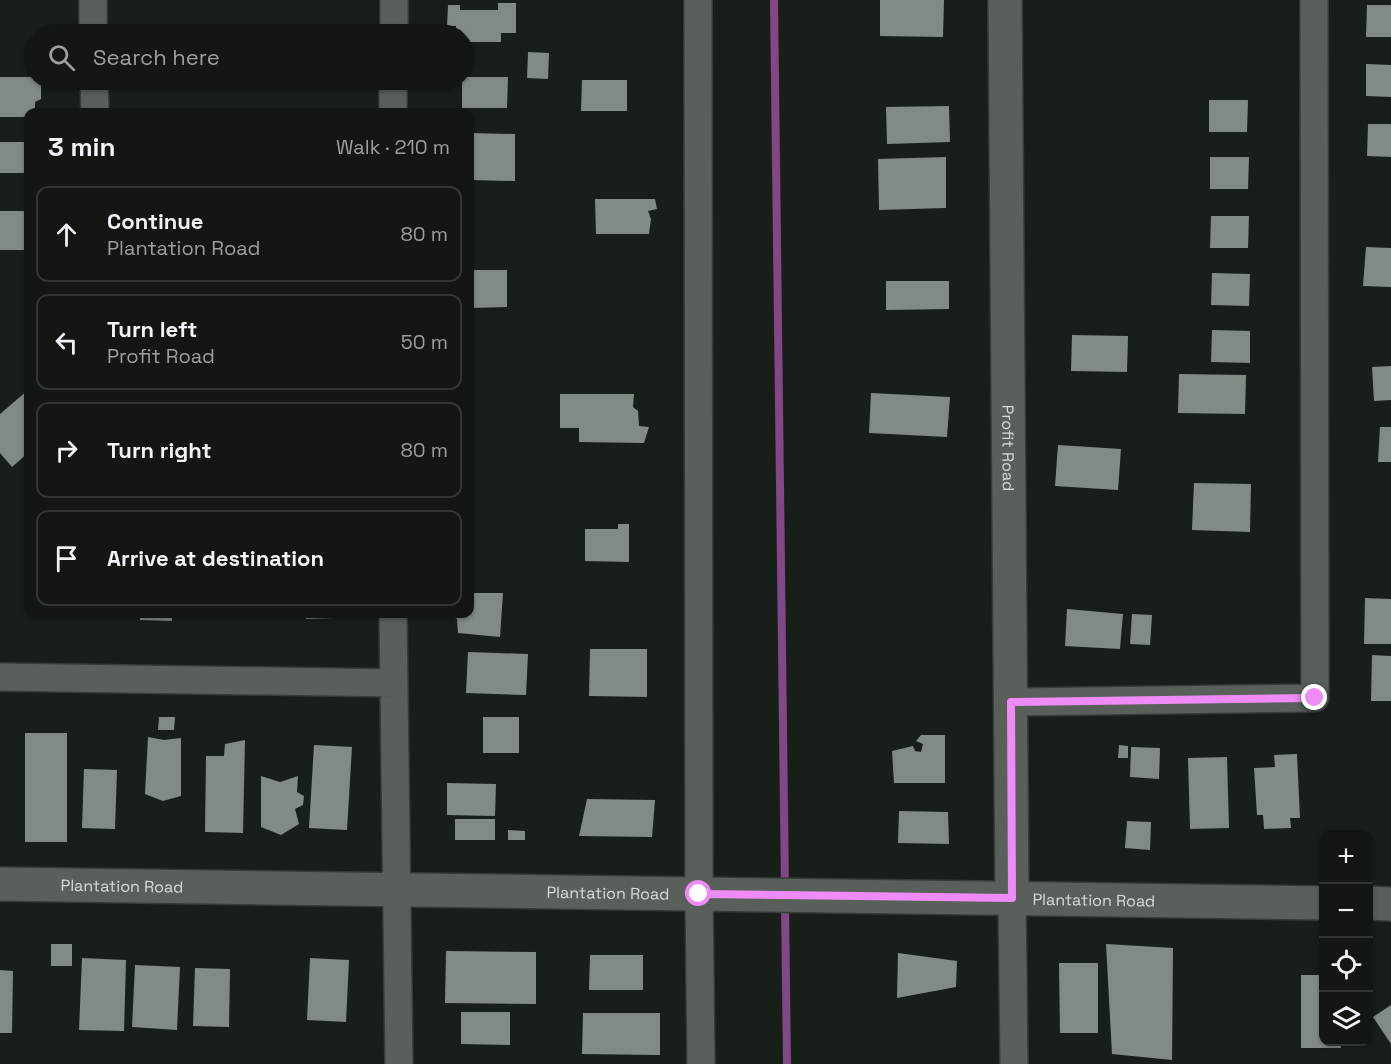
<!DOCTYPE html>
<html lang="en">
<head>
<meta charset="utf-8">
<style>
  body { margin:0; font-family:"Space Grotesk",sans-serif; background:#1f2421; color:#f1f3f6 }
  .controls { position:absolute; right:18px; bottom:18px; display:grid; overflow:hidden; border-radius:12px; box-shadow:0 2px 4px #0004 }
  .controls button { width:54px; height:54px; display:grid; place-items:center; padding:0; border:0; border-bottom:2px solid #313633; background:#121713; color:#f1f3f6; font:30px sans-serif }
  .stop { position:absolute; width:18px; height:18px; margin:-14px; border:4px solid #ef8bf7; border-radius:50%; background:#fff }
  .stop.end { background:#ef8bf7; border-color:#fff; box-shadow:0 2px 6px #0008 }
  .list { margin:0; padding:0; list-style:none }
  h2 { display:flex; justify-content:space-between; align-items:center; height:78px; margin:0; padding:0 24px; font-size:26px }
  h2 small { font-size:20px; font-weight:400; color:#9c9fa0 }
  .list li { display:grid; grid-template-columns:39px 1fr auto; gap:18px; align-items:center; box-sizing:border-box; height:96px; margin:0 12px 12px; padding:0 12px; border:2px solid #313633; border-radius:12px }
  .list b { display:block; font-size:22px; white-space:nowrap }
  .list p { margin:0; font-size:20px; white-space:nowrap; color:#9c9fa0 }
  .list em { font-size:20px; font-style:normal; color:#9c9fa0 }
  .icon { flex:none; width:33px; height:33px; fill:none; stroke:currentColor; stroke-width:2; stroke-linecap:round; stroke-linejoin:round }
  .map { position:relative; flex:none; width:1391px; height:1064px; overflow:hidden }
  .search { position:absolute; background:#121713; box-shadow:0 2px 4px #0004; left:24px; top:24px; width:450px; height:66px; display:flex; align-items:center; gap:15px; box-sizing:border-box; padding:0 21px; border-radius:33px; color:#9c9fa0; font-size:22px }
  .panel { position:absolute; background:#121713; box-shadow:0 2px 4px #0004; left:24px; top:108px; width:450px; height:510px; border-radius:12px }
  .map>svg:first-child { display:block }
</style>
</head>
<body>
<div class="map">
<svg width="1391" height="1064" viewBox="0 0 1391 1064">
  <rect width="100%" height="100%" fill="#181f19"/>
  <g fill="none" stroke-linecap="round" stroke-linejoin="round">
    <!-- stream -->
    <path stroke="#814786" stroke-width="8" d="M774 0 785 889
      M785 904 787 1064"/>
  </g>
  <!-- building -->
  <path fill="#828b83" d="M880 0H944L943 37 880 36Z
    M498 3H516V33H501V42H464V34H456V26H447L448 5H460V10H498Z
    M1367 5H1391V37H1366Z
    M528 52 549 53 548 79 527 78Z
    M1366 64 1391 65V97L1366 96Z
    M0 77H34V80H41V99L35 102V112H28V117H0Z
    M464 77H508L507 108H462V80Z
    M582 80H627V111H581Z
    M1209 100H1248L1247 132H1209Z
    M949 106 950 142 887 144 886 107Z
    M1368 124H1391V157L1367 156Z
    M470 133 515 134V181L470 180Z
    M0 142H28V173H0Z
    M946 157V208L879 210 878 159Z
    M1210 157H1249L1248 189H1210Z
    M595 199H655L657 209 648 211 651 219 649 234H596Z
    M0 211H28V250H0Z
    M1211 216H1249L1248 248H1210Z
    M1366 247 1391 248V287L1363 286Z
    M470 270H507V307L470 308Z
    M1212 273 1250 274 1249 306 1211 305Z
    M886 281H949V309L886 310Z
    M1212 330 1250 331V363L1211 362Z
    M1072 335 1128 336 1127 372 1071 371Z
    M1391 366V400L1374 401 1372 367Z
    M1179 374 1246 375 1245 414 1178 413Z
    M28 390V453L12 467 0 453V414Z
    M871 393 950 397 947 437 869 433Z
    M560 394H634L633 407 638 411 639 426 649 427 644 443 579 442V428H560Z
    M1380 427H1391V462H1378Z
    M1058 445 1121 449 1118 490 1055 486Z
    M1194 483 1251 484 1250 532 1192 530Z
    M618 524H629V562L585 561V529H618Z
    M470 593H503L500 637 458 633 457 619 451 616V614H470Z
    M1365 598 1391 599V644H1364Z
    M1067 609 1123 614 1120 649 1065 646Z
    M140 614H172V621L140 620Z
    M306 614H336V618L306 619Z
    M1132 614 1152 615 1150 645 1130 644Z
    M590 649H647V697L589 696Z
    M468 652 528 654 526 695 466 693Z
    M1372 655 1391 656V701H1371Z
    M159 717H175L174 730H158Z
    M483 717H519V753H483Z
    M25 733H67V842H25Z
    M921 735H945V783H894L892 751 913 746 915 751 921 752 923 744 916 741Z
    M148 737 164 740 181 738V796L163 801 145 794Z
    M245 740 243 833 205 832 206 756H224L225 744Z
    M314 745 352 747 347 830 309 828Z
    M1119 745 1128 746V758H1118Z
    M1131 747 1160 748 1159 779 1130 777Z
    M1297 754 1300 818H1290L1291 828 1264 829 1263 815H1257L1254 768 1275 767 1274 755Z
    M1227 757 1229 828 1190 829 1188 758Z
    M84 769 117 770 115 829 82 828Z
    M261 776 280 782 298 776 297 792 304 796 303 805 295 809 299 824 281 835 261 827Z
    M447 783 496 784 495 816 447 815Z
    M587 799 655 800 652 837 579 836Z
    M899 811 948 812 949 844 898 843Z
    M455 819H495V840H455Z
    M1127 821 1151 822 1150 850 1125 848Z
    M508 830 525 831V840H508Z
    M51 944H72V966H51Z
    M1106 944 1173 948 1172 1060 1112 1054Z
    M446 951 536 952V1004L445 1003Z
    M898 953 957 961 956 987 897 998Z
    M590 955H643V990H589Z
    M82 958 126 960 124 1031 79 1030Z
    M310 958 349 960 346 1022 307 1020Z
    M1059 963H1098V1033H1060Z
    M135 965 180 967 177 1030 132 1027Z
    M195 968 230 969 229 1027 193 1026Z
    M0 970 13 971 12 1033H0Z
    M1301 975H1324V1042H1341V1048H1301Z
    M1391 1005V1044L1373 1017Z
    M461 1012H510V1045L461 1044Z
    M583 1013H660V1055L582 1054Z"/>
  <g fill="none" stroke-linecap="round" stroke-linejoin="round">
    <!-- minor casing -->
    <g stroke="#363b37" stroke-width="30">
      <path id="minor" d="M93 0V34
        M698 0 699 894 701 1064
        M394 34V0
        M94 80 95 112
        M393 112V80
        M393 614 399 1064
        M0 677 394 683
        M1011 702 1315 698 1314 0
        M1012 898 1014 1064"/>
    </g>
    <!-- tertiary casing -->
    <g stroke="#363b37" stroke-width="36">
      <g id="tertiary">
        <path id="s1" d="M1005 0 1012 898"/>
        <path id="s2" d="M0 884 1324 903"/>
        <path d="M1368 903 1391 904"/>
      </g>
    </g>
    <!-- minor -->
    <use href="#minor" stroke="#586059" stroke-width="27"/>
    <!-- tertiary -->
    <use href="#tertiary" stroke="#586059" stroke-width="33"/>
  </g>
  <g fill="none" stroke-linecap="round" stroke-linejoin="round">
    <!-- route -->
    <path stroke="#ef8bf7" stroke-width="8" d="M699 894 1012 898 1011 702 1315 698"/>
  </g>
  <g text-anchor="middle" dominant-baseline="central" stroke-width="6" stroke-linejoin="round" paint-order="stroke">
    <!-- street labels -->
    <g font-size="16" fill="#d6dbd7" stroke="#060806">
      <text stroke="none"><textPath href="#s1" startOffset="448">Profit Road</textPath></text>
      <text stroke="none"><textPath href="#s2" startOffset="122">Plantation Road</textPath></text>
      <text stroke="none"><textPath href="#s2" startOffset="608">Plantation Road</textPath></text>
      <text stroke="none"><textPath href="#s2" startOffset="1094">Plantation Road</textPath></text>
    </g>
  </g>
</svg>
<div class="controls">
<button>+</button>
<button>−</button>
<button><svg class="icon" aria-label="locate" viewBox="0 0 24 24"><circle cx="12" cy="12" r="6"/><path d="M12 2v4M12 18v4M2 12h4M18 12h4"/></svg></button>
<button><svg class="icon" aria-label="layers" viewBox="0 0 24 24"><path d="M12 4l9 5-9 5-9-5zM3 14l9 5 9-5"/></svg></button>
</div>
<div class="stop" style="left:699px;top:894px"></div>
<div class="stop end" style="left:1315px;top:698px"></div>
<div class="search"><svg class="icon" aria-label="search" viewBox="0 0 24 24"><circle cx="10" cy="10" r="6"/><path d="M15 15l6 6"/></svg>Search here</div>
<section class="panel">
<h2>3 min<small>Walk · 210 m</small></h2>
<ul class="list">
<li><svg class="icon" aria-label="ahead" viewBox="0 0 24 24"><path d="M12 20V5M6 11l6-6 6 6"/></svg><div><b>Continue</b><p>Plantation Road</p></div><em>80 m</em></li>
<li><svg class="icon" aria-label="left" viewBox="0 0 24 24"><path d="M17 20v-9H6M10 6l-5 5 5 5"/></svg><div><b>Turn left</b><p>Profit Road</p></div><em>50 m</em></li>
<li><svg class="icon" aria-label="right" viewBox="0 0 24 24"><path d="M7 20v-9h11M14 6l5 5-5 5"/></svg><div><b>Turn right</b></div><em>80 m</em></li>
<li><svg class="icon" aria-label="arrive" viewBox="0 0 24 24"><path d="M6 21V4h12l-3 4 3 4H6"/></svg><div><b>Arrive at destination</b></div></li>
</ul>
</section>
</div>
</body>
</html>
